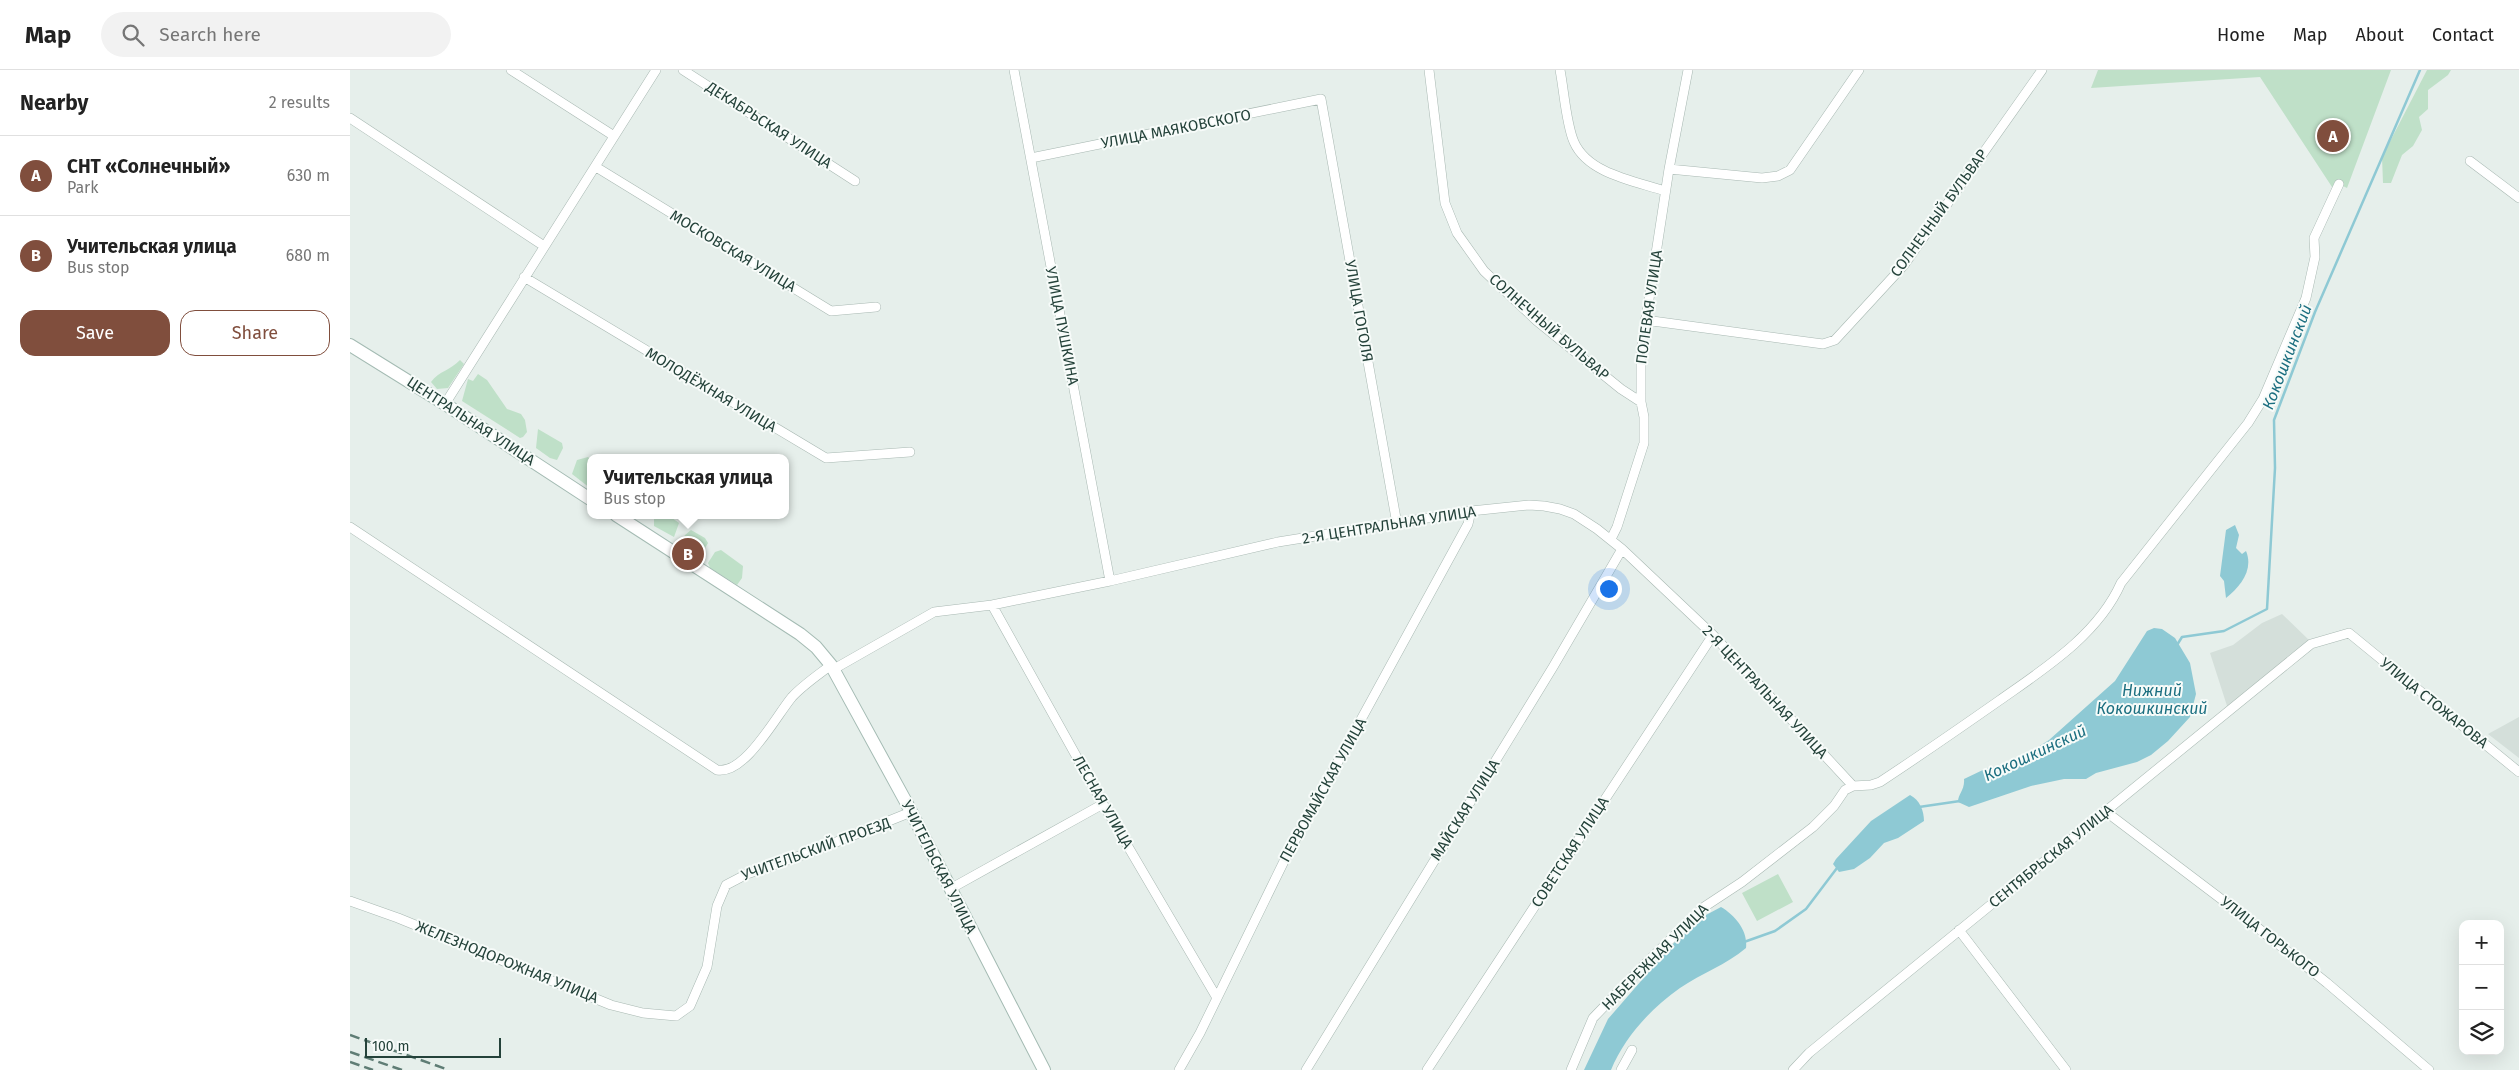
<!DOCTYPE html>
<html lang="en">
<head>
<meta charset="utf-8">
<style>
  body { margin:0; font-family:"Fira Sans",sans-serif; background:#f2f2f2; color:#222 }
  .controls { position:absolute; right:15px; bottom:15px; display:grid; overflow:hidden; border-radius:10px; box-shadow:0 5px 20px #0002 }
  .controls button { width:45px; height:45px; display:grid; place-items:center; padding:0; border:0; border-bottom:1px solid #e0e0e0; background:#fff; color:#222; font:25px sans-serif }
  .scale { position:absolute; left:15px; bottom:12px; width:136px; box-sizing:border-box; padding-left:5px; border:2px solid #24423a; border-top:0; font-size:14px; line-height:18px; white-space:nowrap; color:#24423a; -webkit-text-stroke:4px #f7fbf9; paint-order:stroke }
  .you { position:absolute; left:1258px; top:518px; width:18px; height:18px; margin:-12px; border:4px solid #fff; border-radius:50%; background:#1a73e8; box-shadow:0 0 0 8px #1a73e833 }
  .badge { display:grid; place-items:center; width:32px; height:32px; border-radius:50%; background:#804e3d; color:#fff; font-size:16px; font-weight:700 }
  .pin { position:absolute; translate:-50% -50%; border:2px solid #fff; box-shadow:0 1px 5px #0006 }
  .popup { position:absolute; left:237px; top:384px; width:202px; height:65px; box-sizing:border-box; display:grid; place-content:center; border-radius:10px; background:#fff; filter:drop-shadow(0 1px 4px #0005); font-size:16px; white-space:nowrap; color:#767676 }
  .popup b { font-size:19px; color:#222 }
  .popup::after { content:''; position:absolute; left:50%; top:100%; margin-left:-10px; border:10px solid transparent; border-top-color:#fff }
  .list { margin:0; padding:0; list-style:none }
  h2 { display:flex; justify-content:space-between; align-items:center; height:65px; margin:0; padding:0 20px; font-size:21px }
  h2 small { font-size:16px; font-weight:400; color:#767676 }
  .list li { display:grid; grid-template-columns:32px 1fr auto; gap:15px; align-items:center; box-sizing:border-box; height:80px; padding:0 20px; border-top:1px solid #e0e0e0 }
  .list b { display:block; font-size:19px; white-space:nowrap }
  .list p { margin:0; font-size:16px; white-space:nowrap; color:#767676 }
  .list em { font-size:16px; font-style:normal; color:#767676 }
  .actions { display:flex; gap:10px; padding:15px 20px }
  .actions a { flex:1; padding:11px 0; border:1px solid #804e3d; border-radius:15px; text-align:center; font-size:18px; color:#804e3d }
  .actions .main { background:#804e3d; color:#fff }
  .icon { flex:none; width:28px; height:28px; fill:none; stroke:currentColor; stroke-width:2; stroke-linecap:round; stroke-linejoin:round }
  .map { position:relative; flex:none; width:2169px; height:1000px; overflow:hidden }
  header { display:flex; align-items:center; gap:30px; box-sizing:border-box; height:70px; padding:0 25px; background:#fff; border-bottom:1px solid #e0e0e0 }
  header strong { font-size:24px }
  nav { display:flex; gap:28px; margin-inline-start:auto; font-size:18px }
  .search { width:350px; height:45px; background:#f2f2f2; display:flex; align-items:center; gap:12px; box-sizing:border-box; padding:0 18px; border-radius:28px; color:#767676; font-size:19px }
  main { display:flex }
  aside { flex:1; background:#fff }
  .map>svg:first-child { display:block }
</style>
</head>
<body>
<header>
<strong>Map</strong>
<div class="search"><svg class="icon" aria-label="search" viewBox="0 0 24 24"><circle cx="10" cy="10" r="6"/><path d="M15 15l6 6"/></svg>Search here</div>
<nav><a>Home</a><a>Map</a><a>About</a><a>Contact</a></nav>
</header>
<main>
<aside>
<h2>Nearby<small>2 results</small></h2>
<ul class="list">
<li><span class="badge">A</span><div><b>СНТ «Солнечный»</b><p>Park</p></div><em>630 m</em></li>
<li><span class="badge">B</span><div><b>Учительская улица</b><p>Bus stop</p></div><em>680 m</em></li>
</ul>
<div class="actions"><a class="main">Save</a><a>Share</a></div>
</aside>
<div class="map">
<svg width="2169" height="1000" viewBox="0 0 2169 1000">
  <rect width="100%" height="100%" fill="#e6efeb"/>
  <!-- built -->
  <path fill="#d4dfda" d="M1932 544 1960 571 1878 639 1860 583 1883 575 1912 553Z
    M2169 647V688L2138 664Z"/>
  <!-- green -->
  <path fill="#bfe0c8" d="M1748 0H2041L1997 118 1989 114 1982 117 1910 7 1741 18Z
    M2077 0H2101L2098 5 2078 20V39L2069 47 2072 60 2063 76 2052 85 2041 113H2033L2032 87Z
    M110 290 114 294 98 318 87 319 81 312C89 301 101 300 110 290Z
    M128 304 137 310 157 339 171 344 175 350 177 362 173 367 170 368 112 331 118 309 123 311Z
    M188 359 212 373 213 378 207 390 200 388 186 378Z
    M238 387 240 389V418L222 404 227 390Z
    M304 445H318L329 453 324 467 304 456Z
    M341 460 355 468 358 473 350 487 334 477 331 472 335 465Z
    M371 480 393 496 392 508 387 515 360 498 358 493 365 482Z
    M1428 804 1443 832 1407 851 1392 823Z"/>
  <!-- water -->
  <path fill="#8ec9d4" d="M1885 455 1889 465 1886 478 1892 484 1896 481C1904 500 1890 517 1876 528L1874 511 1870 506 1876 460Z
    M1804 558 1812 559 1825 568 1840 593 1846 624 1840 647 1818 671 1801 685 1787 692 1746 703 1736 709H1714L1681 716 1619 737 1608 732C1608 724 1615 720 1614 709L1637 698 1661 694 1699 670 1765 611 1797 561Z
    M1560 725C1570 730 1574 741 1574 751L1548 768 1534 773 1520 788 1504 799 1489 802 1483 794 1486 789 1521 751Z
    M1371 837C1386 846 1398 861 1396 878 1376 895 1352 903 1330 918 1301 938 1274 968 1261 1000H1234L1258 949 1324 873 1356 845Z"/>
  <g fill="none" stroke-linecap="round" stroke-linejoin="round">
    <!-- stream -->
    <path stroke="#8ec9d4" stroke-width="2.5" d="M1827 575 1832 567 1874 561 1917 539 1925 398 1924 350 1965 242 2070 0
      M1569 737 1610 731
      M1394 872 1425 861 1456 839 1487 798"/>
    <!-- street casing -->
    <g stroke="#a8b8b2" stroke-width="10">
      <path id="street" d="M161 0 264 66
        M333 0 505 111
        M664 0 760 511
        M1079 0 1095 133 1107 163 1134 201 1187 251 1271 319 1291 332
        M1210 0C1214 20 1216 54 1224 72 1238 104 1285 111 1315 121
        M0 48 194 176
        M681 88 971 29 1047 454
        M2120 91 2169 128
        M246 97 481 241 526 237
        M1319 99 1412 108 1428 106 1440 100 1509 0
        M174 207 476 388 560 382
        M1295 250 1473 274 1485 270 1554 195 1692 0
        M95 334 306 0
        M0 457 367 700C395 705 426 646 442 627 453 615 468 605 481 595
        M1261 469 1267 457 1294 373V347L1291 332V281L1319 99 1338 0
        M642 535 753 734 867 928
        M484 599 584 542 642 535 760 511 928 472 1121 441 1179 435 1194 436 1210 439 1224 444 1247 459 1272 479 1363 565 1503 716
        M1503 716 1521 715 1530 712C1571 685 1610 658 1650 630 1694 599 1748 565 1771 513L1898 353 1913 329 1956 228 1965 187 1964 168 1989 114
        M1755 741 1883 838 1977 913 2079 1000
        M600 819 753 734
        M0 831 48 848 261 935 293 943 326 946 340 936 357 897 367 836 376 815 397 804 464 781 561 742
        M1609 860 1716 1000
        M829 1000 850 963 938 783 1118 454 1121 441
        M956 1000 1203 597 1272 479
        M1077 1000 1363 565
        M1221 1000 1243 948 1298 891 1354 837 1392 812 1463 757 1484 736 1495 720 1503 716
        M1271 1000 1282 980
        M1443 1000 1459 983 1487 960 1961 574 1999 563 2169 702"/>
    </g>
    <!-- secondary casing -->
    <g stroke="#a4bbb3" stroke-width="14">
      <path id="secondary" d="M0 275 95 334 240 429
        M266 445 450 564 466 577 481 595 556 732 694 1000"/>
    </g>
    <!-- street -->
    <use href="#street" stroke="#fff" stroke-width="9"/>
    <!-- secondary -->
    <use href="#secondary" stroke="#fff" stroke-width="12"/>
    <!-- rail -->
    <path stroke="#5f7d75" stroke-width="2.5" stroke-dasharray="10 5" stroke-linecap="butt" d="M0 965 99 1000
      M0 982 52 1000
      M0 992 23 1000"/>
  </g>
  <g text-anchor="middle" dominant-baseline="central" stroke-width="4" stroke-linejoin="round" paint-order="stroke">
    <!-- street labels -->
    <g font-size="15" fill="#24423a" stroke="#f7fbf9">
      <text transform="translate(419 55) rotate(33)">ДЕКАБРЬСКАЯ УЛИЦА</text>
      <text transform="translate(826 59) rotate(-11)">УЛИЦА МАЯКОВСКОГО</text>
      <text transform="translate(1589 143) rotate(-54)">СОЛНЕЧНЫЙ БУЛЬВАР</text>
      <text transform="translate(383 181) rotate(31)">МОСКОВСКАЯ УЛИЦА</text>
      <text transform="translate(1299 237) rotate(-82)">ПОЛЕВАЯ УЛИЦА</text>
      <text transform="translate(1009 241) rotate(80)">УЛИЦА ГОГОЛЯ</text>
      <text transform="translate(712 256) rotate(79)">УЛИЦА ПУШКИНА</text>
      <text transform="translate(1199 257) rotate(41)">СОЛНЕЧНЫЙ БУЛЬВАР</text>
      <text transform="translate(361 320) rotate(31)">МОЛОДЁЖНАЯ УЛИЦА</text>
      <text transform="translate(121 351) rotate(33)">ЦЕНТРАЛЬНАЯ УЛИЦА</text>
      <text transform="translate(1039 455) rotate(-9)">2-Я ЦЕНТРАЛЬНАЯ УЛИЦА</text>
      <text transform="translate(1415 622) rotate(47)">2-Я ЦЕНТРАЛЬНАЯ УЛИЦА</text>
      <text transform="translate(2084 633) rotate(39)">УЛИЦА СТОЖАРОВА</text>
      <text transform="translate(973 720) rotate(-61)">ПЕРВОМАЙСКАЯ УЛИЦА</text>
      <text transform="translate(753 732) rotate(60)">ЛЕСНАЯ УЛИЦА</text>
      <text transform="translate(1115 740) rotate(-58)">МАЙСКАЯ УЛИЦА</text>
      <text transform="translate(466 779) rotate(-20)">УЧИТЕЛЬСКИЙ ПРОЕЗД</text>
      <text transform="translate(1220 782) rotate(-57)">СОВЕТСКАЯ УЛИЦА</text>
      <text transform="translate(1701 786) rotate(-39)">СЕНТЯБРЬСКАЯ УЛИЦА</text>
      <text transform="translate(589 797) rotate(63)">УЧИТЕЛЬСКАЯ УЛИЦА</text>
      <text transform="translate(1920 867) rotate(38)">УЛИЦА ГОРЬКОГО</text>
      <text transform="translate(1305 887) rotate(-45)">НАБЕРЕЖНАЯ УЛИЦА</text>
      <text transform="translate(157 892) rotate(22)">ЖЕЛЕЗНОДОРОЖНАЯ УЛИЦА</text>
    </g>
    <!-- water labels -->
    <g font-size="16" font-style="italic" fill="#1c6f80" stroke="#f7fbf9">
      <text transform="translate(1937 287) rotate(-69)">Кокошкинский</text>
      <text x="1802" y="620">Нижний<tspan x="1802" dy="18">Кокошкинский</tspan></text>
      <text transform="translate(1685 683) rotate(-25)">Кокошкинский</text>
    </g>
  </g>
</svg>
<div class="controls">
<button>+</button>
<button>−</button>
<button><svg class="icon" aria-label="layers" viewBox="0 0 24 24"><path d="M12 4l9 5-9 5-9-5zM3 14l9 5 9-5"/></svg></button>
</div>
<div class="scale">100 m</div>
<div class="you"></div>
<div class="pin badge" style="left:1983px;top:66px">A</div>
<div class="pin badge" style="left:338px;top:484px">B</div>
<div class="popup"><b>Учительская улица</b>Bus stop</div>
</div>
</main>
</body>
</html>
